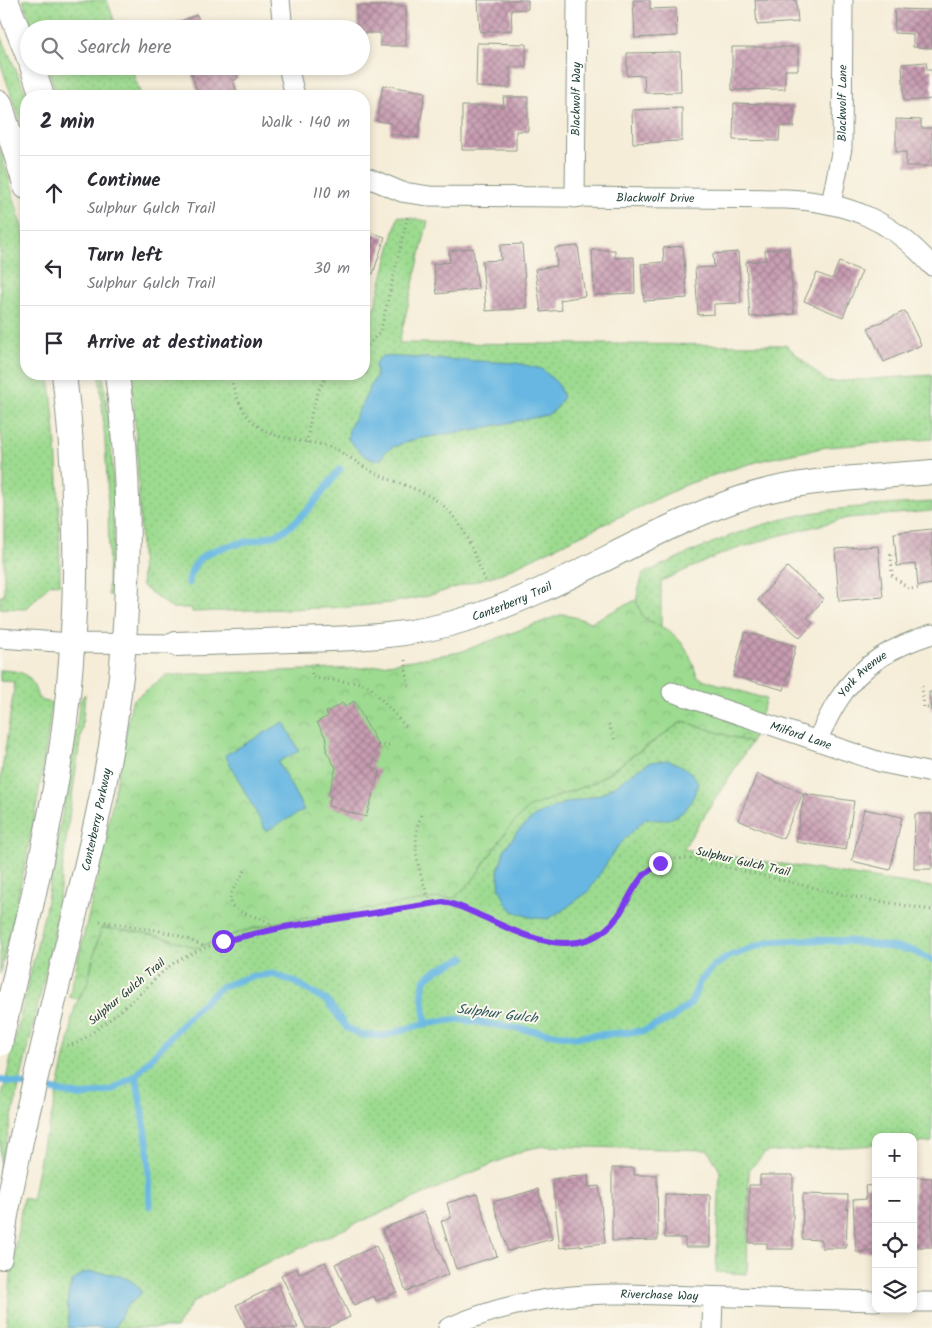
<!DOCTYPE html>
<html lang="en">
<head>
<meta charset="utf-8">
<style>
  body { margin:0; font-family:Kalam,sans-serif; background:#f7f7f7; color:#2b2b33 }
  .controls { position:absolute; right:15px; bottom:15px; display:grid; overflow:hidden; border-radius:10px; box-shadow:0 2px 8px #0003 }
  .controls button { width:45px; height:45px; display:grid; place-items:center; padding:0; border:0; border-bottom:1px solid #e1e1e2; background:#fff; color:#2b2b33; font:25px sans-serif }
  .stop { position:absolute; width:15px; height:15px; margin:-11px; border:4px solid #7c3aed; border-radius:50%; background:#fff }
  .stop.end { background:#7c3aed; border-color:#fff; box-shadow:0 1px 5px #0008 }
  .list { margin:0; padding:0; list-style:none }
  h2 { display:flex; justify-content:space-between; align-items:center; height:65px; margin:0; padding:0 20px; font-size:21px }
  h2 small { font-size:16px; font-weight:400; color:#7c7c81 }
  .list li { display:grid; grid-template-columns:32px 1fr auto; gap:15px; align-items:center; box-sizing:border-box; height:75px; padding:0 20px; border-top:1px solid #e1e1e2 }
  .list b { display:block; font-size:19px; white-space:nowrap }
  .list p { margin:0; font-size:16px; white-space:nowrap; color:#7c7c81 }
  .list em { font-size:16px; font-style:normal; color:#7c7c81 }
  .icon { flex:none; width:28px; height:28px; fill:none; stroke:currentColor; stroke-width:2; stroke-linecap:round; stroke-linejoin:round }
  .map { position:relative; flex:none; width:932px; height:1328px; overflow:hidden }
  .search { position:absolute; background:#fff; box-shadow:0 2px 8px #0003; left:20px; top:20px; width:350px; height:55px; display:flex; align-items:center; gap:12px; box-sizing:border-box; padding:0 18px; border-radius:28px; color:#7c7c81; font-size:19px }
  .panel { position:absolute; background:#fff; box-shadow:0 2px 8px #0003; left:20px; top:90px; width:350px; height:290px; border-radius:20px }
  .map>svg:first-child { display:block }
</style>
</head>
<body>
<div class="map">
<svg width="932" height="1328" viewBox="0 0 932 1328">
  <defs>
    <pattern id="grass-dots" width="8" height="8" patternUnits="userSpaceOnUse" patternTransform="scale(1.25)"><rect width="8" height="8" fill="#9ddb90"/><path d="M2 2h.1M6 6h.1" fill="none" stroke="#87bd7d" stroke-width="1.8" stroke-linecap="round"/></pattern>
    <pattern id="park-crowns" width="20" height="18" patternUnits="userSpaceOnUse" patternTransform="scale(1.25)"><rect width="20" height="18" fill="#9ddb90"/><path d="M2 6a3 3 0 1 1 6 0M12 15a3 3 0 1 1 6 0" fill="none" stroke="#87bd7d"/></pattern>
    <pattern id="building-cross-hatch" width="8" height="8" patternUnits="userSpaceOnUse" patternTransform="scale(1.25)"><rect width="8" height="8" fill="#c79bb1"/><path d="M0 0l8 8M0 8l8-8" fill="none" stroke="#a18091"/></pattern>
  </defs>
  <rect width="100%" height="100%" fill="#fbf7ec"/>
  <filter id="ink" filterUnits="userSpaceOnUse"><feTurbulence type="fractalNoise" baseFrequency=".02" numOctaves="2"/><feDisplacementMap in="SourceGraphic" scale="10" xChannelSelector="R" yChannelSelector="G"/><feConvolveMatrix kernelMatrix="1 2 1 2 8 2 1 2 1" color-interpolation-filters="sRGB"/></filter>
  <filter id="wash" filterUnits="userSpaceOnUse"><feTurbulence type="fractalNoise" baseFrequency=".0096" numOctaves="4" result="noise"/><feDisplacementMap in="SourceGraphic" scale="20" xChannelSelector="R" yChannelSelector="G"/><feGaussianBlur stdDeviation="1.12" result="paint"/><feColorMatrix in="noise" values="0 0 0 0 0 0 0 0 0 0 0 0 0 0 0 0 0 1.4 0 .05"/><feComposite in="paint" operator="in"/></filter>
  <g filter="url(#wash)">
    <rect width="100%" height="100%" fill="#f5edd8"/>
    <!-- grass -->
    <path fill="url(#grass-dots)" stroke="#5e8c62" d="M23 0H107L117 29H33Z
      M0 33 27 96 26 137 0 62Z
      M47 66H131L141 96H57Z
      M0 147 26 242V374H49C58 444 60 514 60 584 57 584 54 583 51 584 47 585 32 605 25 609L0 608V596H4V456L0 425Z
      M398 216 428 221 399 343 786 345 827 382 932 375V439L827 447 767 459 729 470 688 484 502 573 428 596 390 603 350 607 192 612V608H172L142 586C140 515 138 444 131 374H364V342H366Z
      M99 374H103L111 442 114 503V590L112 595H108C110 521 107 447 99 374Z
      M932 502V511L848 518 774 537 724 553 661 581V626C629 615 635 602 643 574 698 548 751 524 811 513 850 506 892 505 932 502Z
      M0 670C24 671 31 673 38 698L44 701 52 703C41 795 22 883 0 974V784L15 682 0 681Z
      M85 694 82 728 70 810 54 936 0 1169V1105L45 911 72 759 80 700Z
      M683 721 751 743 683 849 932 887V1142L913 1143V1137H876V1145L766 1152 749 1170 747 1274 716 1272 720 1171 708 1150 543 1146 524 1150 246 1272 192 1303 176 1328H6L12 1268 23 1198 32 1200 44 1137 47 1136 71 1032V1021L76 1004 87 984 101 928C136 931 161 934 195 948L244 931 274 923 437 898H454L472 881 507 830 529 807 596 782Z"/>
    <!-- park -->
    <path fill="url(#park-crowns)" stroke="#5e8c62" d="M636 600 643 618 670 631 681 642 690 656 697 676 702 679 766 699 751 743 683 721 632 756 595 782 529 807 507 830 472 881 454 898H437L274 923 244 931 195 948C161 934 136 931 101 928L87 984 78 999 69 997 98 876 132 701 167 675 364 668 460 652 563 614 591 622Z"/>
    <!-- water -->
    <path fill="#68b7e2" stroke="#447a8b" d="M382 356 516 363 542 369 558 384 563 397 555 410 547 415 478 429 416 439 393 447 384 453 382 459C366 462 357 449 348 439L349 429 376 376 375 363Z
      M284 722 299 751 278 762 304 810 266 831 225 755Z
      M668 760C683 766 690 769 698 783 691 811 675 825 646 818L617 847 588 892 563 910 548 919 530 917 513 911 506 903 500 889 498 871 505 848 518 831 535 816 562 804 601 794 619 783 632 773 651 762Z
      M94 1272C109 1273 136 1276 141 1293L138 1297 126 1306 115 1328H69C68 1311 63 1282 82 1274 85 1272 91 1272 94 1272Z"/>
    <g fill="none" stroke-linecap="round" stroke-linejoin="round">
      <!-- stream -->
      <path stroke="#68b7e2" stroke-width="7" d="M189 583C193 537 255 548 283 531 307 516 323 491 340 469
        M426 1024C419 974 419 978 464 958
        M136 1075 148 1147 150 1206
        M0 1080 83 1096 113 1090 136 1075 195 1010 221 987 249 977 273 974 295 982 327 1001 347 1028 362 1035 384 1036 419 1025 457 1019 574 1037 644 1031 672 1018 691 1003 700 981 714 966 728 957 769 942 803 940 848 941 911 950 932 960"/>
    </g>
    <g id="blocks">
      <!-- building -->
      <path fill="url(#building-cross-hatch)" d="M478 0H528V9L511 10 512 30 480 32Z
        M633 0H650V9L676 8 677 36 635 38Z
        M755 0H796L798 22 757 25Z
        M357 6H406V46H380V33H361V29H357Z
        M895 9 932 10V48L913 47V34L894 33Z
        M197 15 202 28 210 25 212 29H167L166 26Z
        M477 43 526 44V67H510V88L476 87Z
        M732 47H798V70H785V89L732 90Z
        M680 52 681 92 645 93 644 75 627 76V53Z
        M926 62 927 70H932V99L904 101 902 64Z
        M200 66H233L238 78 233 81 237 92 227 96H199L190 70Z
        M383 85 425 92 418 138 390 134 391 123 377 121Z
        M503 97H528V131H516V150H462V106H504Z
        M734 103 794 105V127L780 126 779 141 733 140Z
        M682 108V141L633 143 632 110Z
        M896 119 921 120V128H932V166H906V152H896Z
        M364 230 385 237 373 274 364 272Z
        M522 244 527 308 486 311 482 261 501 260 500 245Z
        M578 246 585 296 560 300 562 310 541 312 535 269 557 266 555 248Z
        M683 246 687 298 644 301 641 264 664 262 663 248Z
        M473 248 478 289 437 294 433 264 450 262 449 251Z
        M789 248 794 314 750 317 746 262 766 260 765 250Z
        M592 250H615V258L634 257 635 293 594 295Z
        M738 252 741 303 714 304V314L698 315 695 268 714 267 713 254Z
        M839 262 862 271 843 317 804 301 817 273 832 279Z
        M905 311 921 345 884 362 868 328Z
        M932 529V584L918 586 916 564 897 566 894 533Z
        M878 546 883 597 839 601 835 549Z
        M787 567 824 599 807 618 813 623 800 638 758 600Z
        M745 632 796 646 784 690 733 676Z
        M929 692H932V710L931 711Z
        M354 701 378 745 372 767 380 771 366 817 328 806 331 796H328L336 768 326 751 327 740 317 722 328 716 326 712 343 703 345 707Z
        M757 774 803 793 783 839 738 820Z
        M804 794 854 801 846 850 796 842Z
        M864 809 902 817 890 870 852 861Z
        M915 814H932V869H914Z
        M612 1168H634V1175H657L658 1240 612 1241Z
        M588 1175 589 1187 599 1186 605 1243 560 1248 552 1179Z
        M760 1175H793V1249H767V1243H749V1185H760Z
        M914 1177 932 1178V1247H913Z
        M876 1185V1251L856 1252 853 1200 866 1199 865 1186Z
        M538 1189 552 1239 508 1251 493 1202Z
        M477 1194 497 1256 456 1269 441 1221 451 1218 447 1203Z
        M665 1194 710 1195V1247H685V1238H665Z
        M803 1194 848 1195 846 1248H822V1240L802 1239Z
        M424 1212 449 1274 406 1291 382 1229Z
        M376 1246 397 1292 376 1301 374 1296 354 1305 335 1264Z
        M325 1262 350 1317 328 1327 329 1328H306L281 1275 297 1268 299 1274Z
        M278 1285 298 1328H247L236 1305Z"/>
    </g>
  </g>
  <g filter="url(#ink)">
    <use href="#blocks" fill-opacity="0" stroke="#8a9586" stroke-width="1"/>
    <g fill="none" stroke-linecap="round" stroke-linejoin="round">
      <!-- minor casing -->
      <g stroke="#8a9586" stroke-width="21">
        <g id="minor">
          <path d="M280 0 283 29"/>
          <path d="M288 66 295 96"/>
          <path id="s1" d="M364 176 402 192 429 196 786 199C847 202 891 219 932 266"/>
          <path id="s2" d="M575 198 577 0"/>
          <path id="s3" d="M831 204 842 148 843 0"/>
          <path d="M0 638 72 643 176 644"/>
          <path id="s4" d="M672 692 883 763 932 773"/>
          <path id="s5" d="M817 740C824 727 830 712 839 699 861 664 894 646 932 634"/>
          <path d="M913 1302H932"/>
          <path id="s6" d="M448 1328C503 1303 565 1293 625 1294L876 1301"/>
          <path d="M712 1328 713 1297"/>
        </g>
      </g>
      <!-- tertiary casing -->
      <g stroke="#8a9586" stroke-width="26">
        <g id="tertiary">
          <path d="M6 0 29 58"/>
          <path d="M32 66 42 96"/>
          <path d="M0 103 26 187"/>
          <path id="s7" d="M176 644C214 643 252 641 291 640 351 639 412 637 470 618 561 589 643 533 733 501 797 478 866 478 932 472"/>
          <path d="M6 1017C23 940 42 864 55 788 79 651 81 511 64 374"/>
          <path id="s8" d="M48 1025C75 909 108 794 121 676 131 576 130 474 117 374"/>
          <path d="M0 1257 6 1215 22 1136"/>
        </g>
      </g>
      <!-- path -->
      <path stroke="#8a9586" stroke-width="3" stroke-dasharray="1 4" stroke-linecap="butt" d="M364 349 378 334 382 325 408 215
        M229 374C235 391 240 412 255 424 279 443 304 438 330 447 345 452 356 463 369 470 395 484 425 488 447 509 465 526 476 560 486 582
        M307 443C310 419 313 393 329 374
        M896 554 891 555 892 575 909 589 920 588
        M405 660 409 689
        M312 668V676L314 678 361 683 366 685 370 687 406 727
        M922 686 924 708H930
        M609 724 615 741
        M378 745H392
        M421 815C410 847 419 875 432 905
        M245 871C214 913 236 908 269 922L272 929
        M100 921 156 930 177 935 206 947
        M67 1045C75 1046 84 1039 90 1034 109 1021 126 1006 143 991 153 982 163 970 174 963 252 918 356 919 443 902 459 904 471 911 485 918 507 929 544 945 568 944 588 943 609 931 620 915 640 885 648 854 692 859L849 896 932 910"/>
      <!-- minor -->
      <use href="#minor" stroke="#fff" stroke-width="19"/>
      <!-- tertiary -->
      <use href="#tertiary" stroke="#fff" stroke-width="24"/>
      <!-- tertiary-bridge casing -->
      <g stroke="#8a9586" stroke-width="26" stroke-linecap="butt">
        <path id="tertiary-bridge" d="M0 1044 6 1017
          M22 1136 48 1025"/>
      </g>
      <!-- tertiary-bridge -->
      <use href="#tertiary-bridge" stroke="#fff" stroke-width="24"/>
    </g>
  </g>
  <g fill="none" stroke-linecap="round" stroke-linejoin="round" filter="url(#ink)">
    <!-- route -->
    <path stroke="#7c3aed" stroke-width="6" d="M223 941 285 927 443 902C459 904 471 912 486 918 521 935 570 958 605 930 623 916 628 894 642 877 648 871 654 867 660 863"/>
  </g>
  <g text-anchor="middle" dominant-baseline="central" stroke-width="4" stroke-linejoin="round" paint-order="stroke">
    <!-- street labels -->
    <g font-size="12" fill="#1f3d34" stroke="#fbf7ec">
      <text stroke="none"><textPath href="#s2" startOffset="99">Blackwolf Way</textPath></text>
      <text stroke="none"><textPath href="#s3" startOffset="102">Blackwolf Lane</textPath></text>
      <text stroke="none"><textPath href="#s1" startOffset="295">Blackwolf Drive</textPath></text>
      <text stroke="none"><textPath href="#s7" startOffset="341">Canterberry Trail</textPath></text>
      <text stroke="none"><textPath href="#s5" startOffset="81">York Avenue</textPath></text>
      <text stroke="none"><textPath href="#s4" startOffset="136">Milford Lane</textPath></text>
      <text stroke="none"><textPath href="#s8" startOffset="211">Canterberry Parkway</textPath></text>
      <text transform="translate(743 862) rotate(13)">Sulphur Gulch Trail</text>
      <text transform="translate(127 992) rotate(-40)">Sulphur Gulch Trail</text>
      <text stroke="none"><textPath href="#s6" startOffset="216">Riverchase Way</textPath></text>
    </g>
    <!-- water labels -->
    <g font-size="14" font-style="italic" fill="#315c60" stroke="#fbf7ec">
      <text transform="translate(497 1014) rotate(7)">Sulphur Gulch</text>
    </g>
  </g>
</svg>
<div class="controls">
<button>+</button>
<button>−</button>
<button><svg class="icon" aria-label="locate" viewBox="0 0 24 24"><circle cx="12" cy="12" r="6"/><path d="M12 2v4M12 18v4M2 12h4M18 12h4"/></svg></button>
<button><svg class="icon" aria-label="layers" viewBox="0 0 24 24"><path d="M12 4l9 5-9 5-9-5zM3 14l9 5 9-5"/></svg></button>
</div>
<div class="stop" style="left:223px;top:941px"></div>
<div class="stop end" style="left:660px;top:863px"></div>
<div class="search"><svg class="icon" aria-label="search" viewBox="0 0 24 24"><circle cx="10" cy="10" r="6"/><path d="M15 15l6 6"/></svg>Search here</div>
<section class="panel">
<h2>2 min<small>Walk · 140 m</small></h2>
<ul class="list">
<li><svg class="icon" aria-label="ahead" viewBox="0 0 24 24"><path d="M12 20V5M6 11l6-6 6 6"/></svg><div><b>Continue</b><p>Sulphur Gulch Trail</p></div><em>110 m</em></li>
<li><svg class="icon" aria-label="left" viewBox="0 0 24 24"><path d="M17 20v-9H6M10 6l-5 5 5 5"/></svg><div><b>Turn left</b><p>Sulphur Gulch Trail</p></div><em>30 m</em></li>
<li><svg class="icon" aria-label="arrive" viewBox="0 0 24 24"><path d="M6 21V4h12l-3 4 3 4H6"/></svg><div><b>Arrive at destination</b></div></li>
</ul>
</section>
</div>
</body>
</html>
